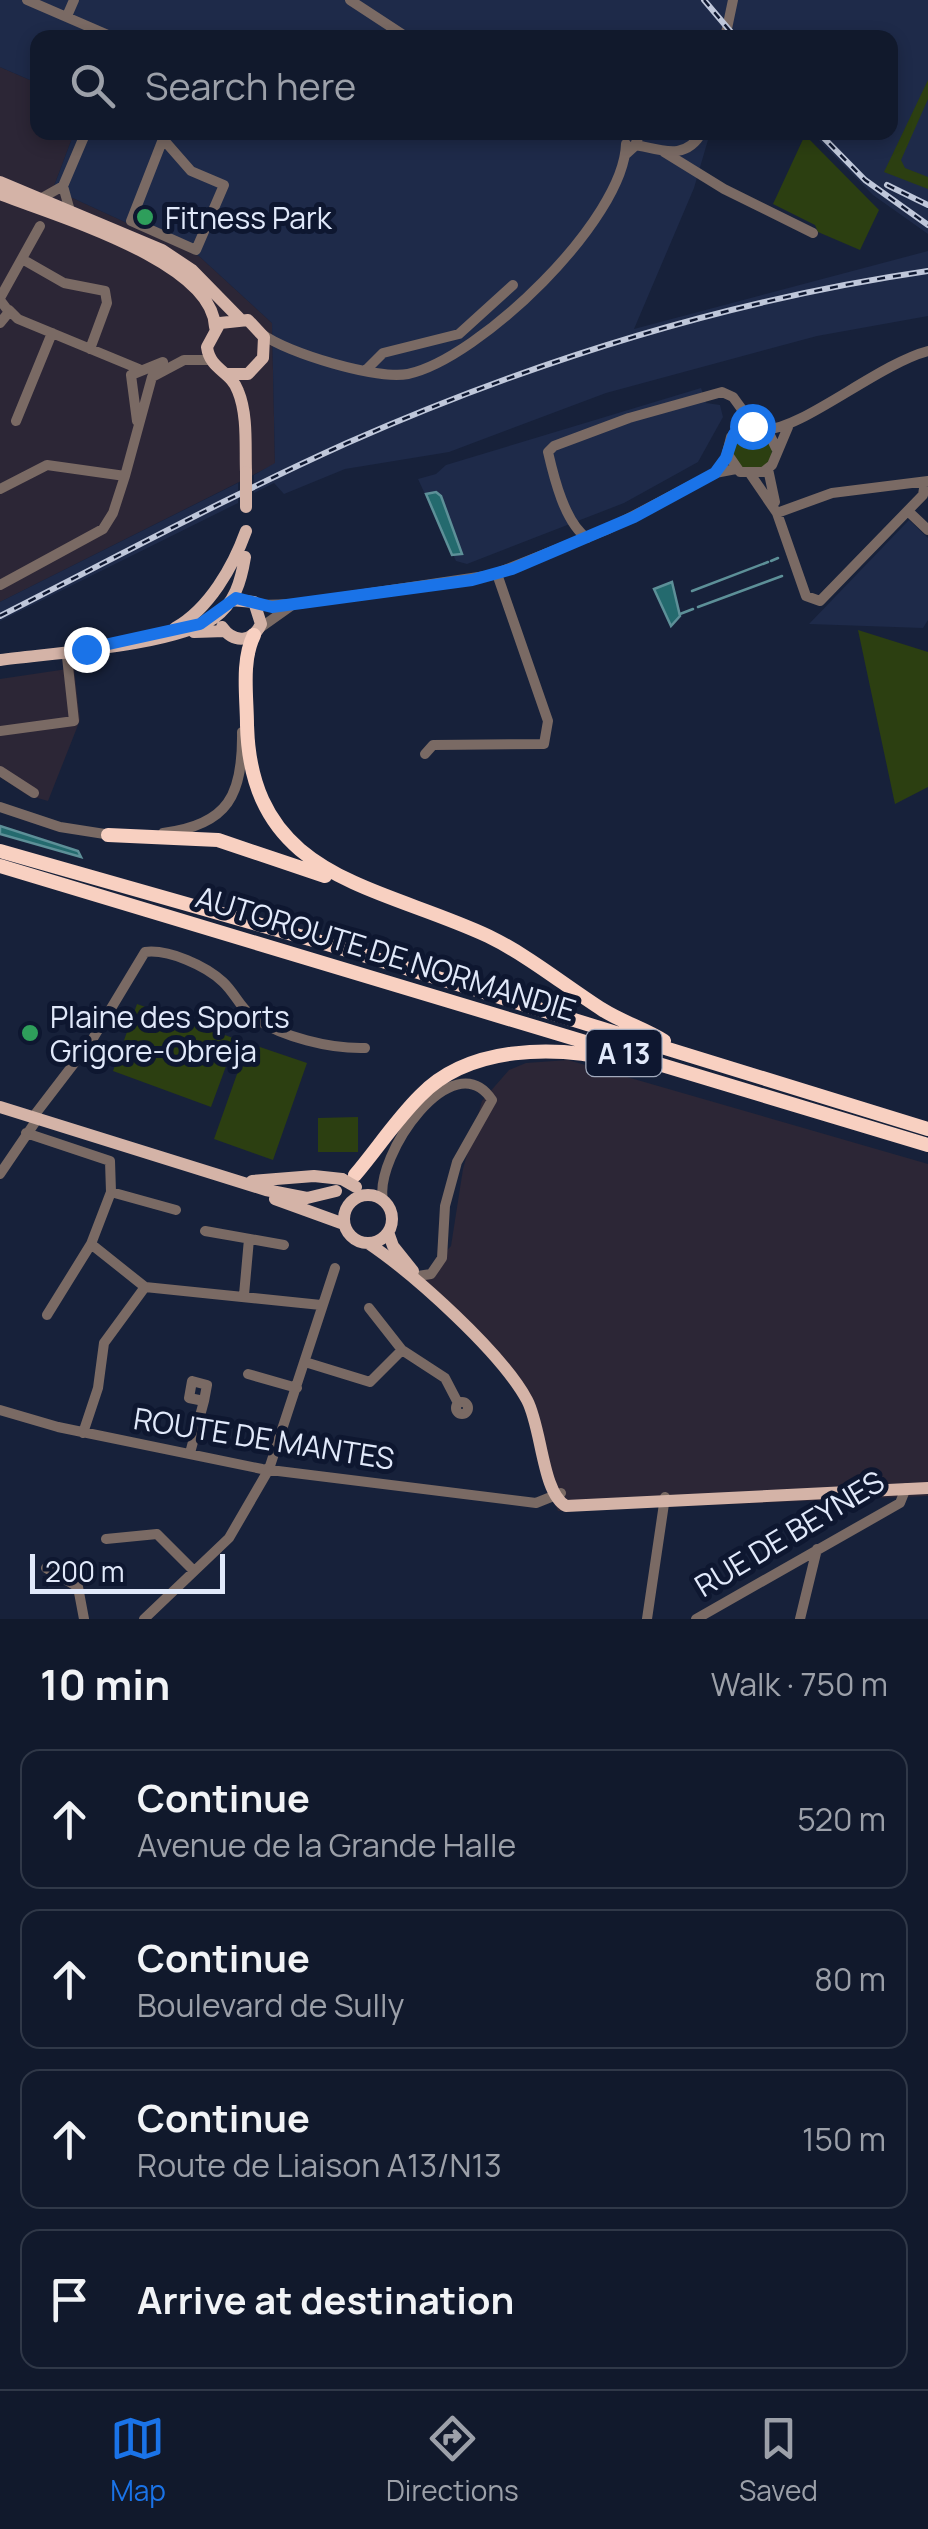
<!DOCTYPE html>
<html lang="en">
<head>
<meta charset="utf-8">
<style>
  body { margin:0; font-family:Manrope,sans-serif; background:#1a2234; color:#f1f3f6 }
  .scale { position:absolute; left:30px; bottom:25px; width:195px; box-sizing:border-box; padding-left:10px; border:5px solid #e1e9fa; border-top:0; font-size:28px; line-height:35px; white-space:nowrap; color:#e1e9fa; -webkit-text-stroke:8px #0e1730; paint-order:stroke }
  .stop { position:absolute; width:30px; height:30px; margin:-22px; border:8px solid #1a73e8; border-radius:50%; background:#fff }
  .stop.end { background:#1a73e8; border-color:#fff; box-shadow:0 2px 10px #0008 }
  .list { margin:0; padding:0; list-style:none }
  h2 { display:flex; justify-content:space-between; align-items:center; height:130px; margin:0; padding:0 40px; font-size:42px }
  h2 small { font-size:32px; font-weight:400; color:#9ca0a9 }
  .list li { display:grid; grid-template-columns:65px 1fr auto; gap:30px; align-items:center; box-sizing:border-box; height:140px; margin:0 20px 20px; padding:0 20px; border:2px solid #303848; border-radius:20px }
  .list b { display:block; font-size:38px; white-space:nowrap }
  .list p { margin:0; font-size:32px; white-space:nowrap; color:#9ca0a9 }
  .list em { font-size:32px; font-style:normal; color:#9ca0a9 }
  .icon { flex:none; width:55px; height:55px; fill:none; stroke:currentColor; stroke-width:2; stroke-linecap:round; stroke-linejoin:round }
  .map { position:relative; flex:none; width:928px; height:1619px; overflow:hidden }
  .search { position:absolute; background:#11192c; box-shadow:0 5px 15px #0003; left:30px; right:30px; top:30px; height:110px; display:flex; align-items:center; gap:25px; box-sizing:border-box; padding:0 35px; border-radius:20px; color:#9ca0a9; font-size:38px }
  .sheet { height:770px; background:#11192c }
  nav { display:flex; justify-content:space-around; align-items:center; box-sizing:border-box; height:140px; border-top:2px solid #303848; background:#11192c; font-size:28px; color:#9ca0a9 }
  nav a { display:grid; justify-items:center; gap:5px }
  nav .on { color:#1a73e8 }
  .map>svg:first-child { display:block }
</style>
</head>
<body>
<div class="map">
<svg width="928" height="1619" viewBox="0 0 928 1619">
  <rect width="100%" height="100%" fill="#17213a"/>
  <!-- commercial -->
  <path fill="#2c2636" d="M0 67 37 83 38 132 74 133 53 189 199 256 272 323 275 464 0 602Z
    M74 668 80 720 48 801 27 795 0 777V679Z
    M568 1060 928 1164V1496L558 1511 546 1482 540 1437 512 1379 418 1282 451 1246 463 1169 482 1101 509 1070 526 1063Z"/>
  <!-- built -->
  <path fill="#1e2a49" d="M0 0H928V234L873 195 812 133 890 132V38H38L37 83 0 67Z
    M74 133H710L694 188 634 329 928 251V316L817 336 606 393 449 452 345 469 284 494 274 483 254 493V475L275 463 272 323 199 256 53 189Z
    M701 388 706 403 720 405 723 417 698 462 624 503 467 564 456 561 418 479 436 474 446 465Z
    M238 483V503L0 621V602Z
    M909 520 928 538V620L923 628 809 624Z"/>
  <!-- green -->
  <path fill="#2c3f11" d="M928 80V99L901 160 905 168 928 177V189L884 172Z
    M805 135 879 210 860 250 818 232 815 225 773 204Z
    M732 450a20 20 0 1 1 40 0a20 20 0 1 1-40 0Z
    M858 630 928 652V787L895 804Z
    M137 1004 236 1039 211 1107 113 1071Z
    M248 1043 307 1063 273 1160 214 1139Z
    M358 1117V1152H318V1118Z"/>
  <!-- water -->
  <path fill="#246a6e" stroke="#5d9098" stroke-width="2.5" d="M436 492 441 496 462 554 452 555 426 494Z
    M672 582 680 616 671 626 654 589Z
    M0 826 78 851 81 857 0 834Z"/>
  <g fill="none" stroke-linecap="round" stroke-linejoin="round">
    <!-- stream -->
    <path stroke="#5d9098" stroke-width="2.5" d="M771 561 778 558
      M692 591 768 562
      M698 607 782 576
      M680 614 693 609"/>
    <!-- minor -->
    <path stroke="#7a6a64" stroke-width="10" d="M27 0 115 38
      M350 0 408 38
      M67 16 74 0
      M725 38 733 0
      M633 132 638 138 635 145
      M163 139 191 171 224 185 196 250 131 221 163 139 166 132
      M664 152 724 189 813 233
      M625 155 636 145C662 150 686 161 702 132
      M63 186 86 132
      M40 199 63 186 70 211
      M22 259 64 283 105 291 107 303 90 349
      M0 298 40 226
      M0 300 9 312 0 323
      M9 310 18 319 139 369
      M262 334C287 353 377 380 408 374 479 359 624 220 626 144
      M366 370 383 353 459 334 513 285
      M16 421 52 333
      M137 421 131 375 163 362
      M764 429C797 433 880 363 928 351
      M776 448 768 431 748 426 731 437 727 453 740 472H763L772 465 788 427
      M768 469 775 502
      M751 475 777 513 832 493 928 481
      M0 489 47 465 125 476 152 377 184 360H210
      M908 511 928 530
      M777 513 806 596 820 601 923 495 925 482
      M587 538C565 523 554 478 548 452L554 446 629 418 722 392 733 397 754 426
      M0 585 103 529 113 513 125 476
      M258 605 297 604 492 575 608 529 715 473 736 469
      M260 628 291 606
      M0 731 74 721 67 657
      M425 754 433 745 544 744 548 721 497 574
      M0 771 34 793
      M0 807 60 827 111 835
      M163 833C229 825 243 794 242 732
      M33 1117 92 1040 145 952C169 949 206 966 223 982 235 993 240 1008 253 1017 281 1037 331 1049 365 1048
      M26 1133 110 1161 111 1192 91 1244 145 1287 321 1305
      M0 1174 38 1118
      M111 1192 176 1210
      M383 1200C374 1156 453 1041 492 1100L457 1162 445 1206 442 1258 431 1274 418 1276
      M205 1231 284 1245
      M244 1295 249 1239
      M369 1308 402 1350
      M47 1315 91 1244
      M305 1362 370 1382 402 1350 445 1378 458 1403
      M248 1374 297 1388
      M192 1381 207 1385 204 1401 189 1398Z
      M456 1408a6 6 0 1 1 12 0a6 6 0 1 1-12 0Z
      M0 1410 58 1427 262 1469 536 1503 561 1493
      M83 1433 98 1388 104 1343 145 1287
      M190 1453 204 1401
      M106 1539 157 1534 193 1570
      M46 1568 78 1587 84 1619
      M144 1619 229 1538 269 1469 335 1268
      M647 1619 665 1497
      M696 1619 900 1503 906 1488
      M800 1619 817 1549"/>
    <!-- major -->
    <path stroke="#d4b3a7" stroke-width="12" d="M0 182 162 250 192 270 239 318
      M0 194C53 215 213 261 215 327
      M226 374H248L263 358 264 337 248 320 220 323 207 347C210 370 231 371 238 391 248 415 245 447 246 472
      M222 627C234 644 253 642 261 624L254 602 231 600
      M175 628C209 609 233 567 246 531
      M194 632 225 631
      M0 660C52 653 173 646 214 618 235 603 241 581 245 557
      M0 1107 266 1190 307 1198 336 1191
      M252 1181 314 1176 342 1179
      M344 1219a24 24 0 1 1 48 0a24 24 0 1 1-48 0Z
      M275 1199 344 1224
      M388 1232 393 1246 413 1271
      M368 1243C414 1274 501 1352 527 1400 542 1428 542 1493 566 1506L928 1488"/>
    <!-- highway -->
    <path stroke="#f8d0c1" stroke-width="14" d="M254 635C241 661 247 697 247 725 251 879 376 884 488 936 529 956 564 985 603 1010 622 1022 645 1029 664 1041
      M108 835 218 840 325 876
      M0 851 324 943 928 1129
      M0 866 928 1145
      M355 1175C377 1149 396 1120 420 1096 469 1045 556 1045 619 1061"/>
    <!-- rail casing -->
    <g stroke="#bfc7da" stroke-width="6">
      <path id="rail" d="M704 0 736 38
        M818 132 865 180 928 225
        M887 185 928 205
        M0 616C115 558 229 496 347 443 531 362 729 300 928 271"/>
    </g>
    <!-- rail -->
    <use href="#rail" stroke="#0e1730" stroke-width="2.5" stroke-dasharray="8" stroke-linecap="butt"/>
    <!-- major-bridge -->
    <path stroke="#d4b3a7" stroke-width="12" d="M246 507V472
      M342 1179 356 1187"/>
  </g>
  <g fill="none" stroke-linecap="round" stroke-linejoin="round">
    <!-- route -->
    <path stroke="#1a73e8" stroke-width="12" d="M86 649 200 624 236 598 272 607 472 580 512 569 634 517 715 473 726 458 734 434 752 426"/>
  </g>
  <!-- markers -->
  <g fill="#2e9e5b" stroke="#0e1730" stroke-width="4">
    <circle cx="145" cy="217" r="10"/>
    <circle cx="30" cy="1033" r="10"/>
  </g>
  <g text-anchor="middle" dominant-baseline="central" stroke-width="10" stroke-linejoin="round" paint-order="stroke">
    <!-- shield labels -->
    <rect fill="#0e1730" stroke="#a2aabd" stroke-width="2.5" x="586.5" y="1030" width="75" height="46" rx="8"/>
    <g font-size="28" font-weight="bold" fill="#e1e9fa">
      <text x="624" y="1053">A 13</text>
    </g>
    <!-- poi labels -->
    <g font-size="30" fill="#e1e9fa" stroke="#0e1730" text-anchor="start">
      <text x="165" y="217">Fitness Park</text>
      <text x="50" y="1016">Plaine des Sports<tspan x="50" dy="34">Grigore-Obreja</tspan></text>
    </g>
    <!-- street labels -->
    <g font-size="30" fill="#e1e9fa" stroke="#0e1730">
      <text transform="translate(386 953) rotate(17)">AUTOROUTE DE NORMANDIE</text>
      <text transform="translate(264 1438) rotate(9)">ROUTE DE MANTES</text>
      <text transform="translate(789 1533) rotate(-31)">RUE DE BEYNES</text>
    </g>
  </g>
</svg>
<div class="scale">200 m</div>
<div class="stop" style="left:752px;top:426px"></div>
<div class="stop end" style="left:86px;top:649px"></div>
<div class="search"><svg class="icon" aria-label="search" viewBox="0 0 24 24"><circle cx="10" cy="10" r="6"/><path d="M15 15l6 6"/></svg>Search here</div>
</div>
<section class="sheet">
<h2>10 min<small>Walk · 750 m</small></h2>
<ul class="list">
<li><svg class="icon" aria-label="ahead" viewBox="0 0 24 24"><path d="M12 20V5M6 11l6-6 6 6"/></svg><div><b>Continue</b><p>Avenue de la Grande Halle</p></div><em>520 m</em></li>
<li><svg class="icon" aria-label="ahead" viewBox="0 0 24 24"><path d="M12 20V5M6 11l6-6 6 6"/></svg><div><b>Continue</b><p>Boulevard de Sully</p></div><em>80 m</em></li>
<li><svg class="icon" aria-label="ahead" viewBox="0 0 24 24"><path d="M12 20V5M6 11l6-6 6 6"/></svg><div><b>Continue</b><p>Route de Liaison A13/N13</p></div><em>150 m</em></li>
<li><svg class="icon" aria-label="arrive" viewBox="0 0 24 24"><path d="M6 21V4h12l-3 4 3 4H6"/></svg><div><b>Arrive at destination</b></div></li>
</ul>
</section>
<nav>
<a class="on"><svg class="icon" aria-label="map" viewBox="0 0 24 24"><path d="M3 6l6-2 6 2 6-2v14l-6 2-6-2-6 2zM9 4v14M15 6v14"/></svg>Map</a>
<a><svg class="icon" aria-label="directions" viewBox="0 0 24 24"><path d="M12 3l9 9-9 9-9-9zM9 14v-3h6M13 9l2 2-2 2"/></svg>Directions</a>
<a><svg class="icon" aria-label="saved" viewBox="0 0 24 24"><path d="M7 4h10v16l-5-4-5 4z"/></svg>Saved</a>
</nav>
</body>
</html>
